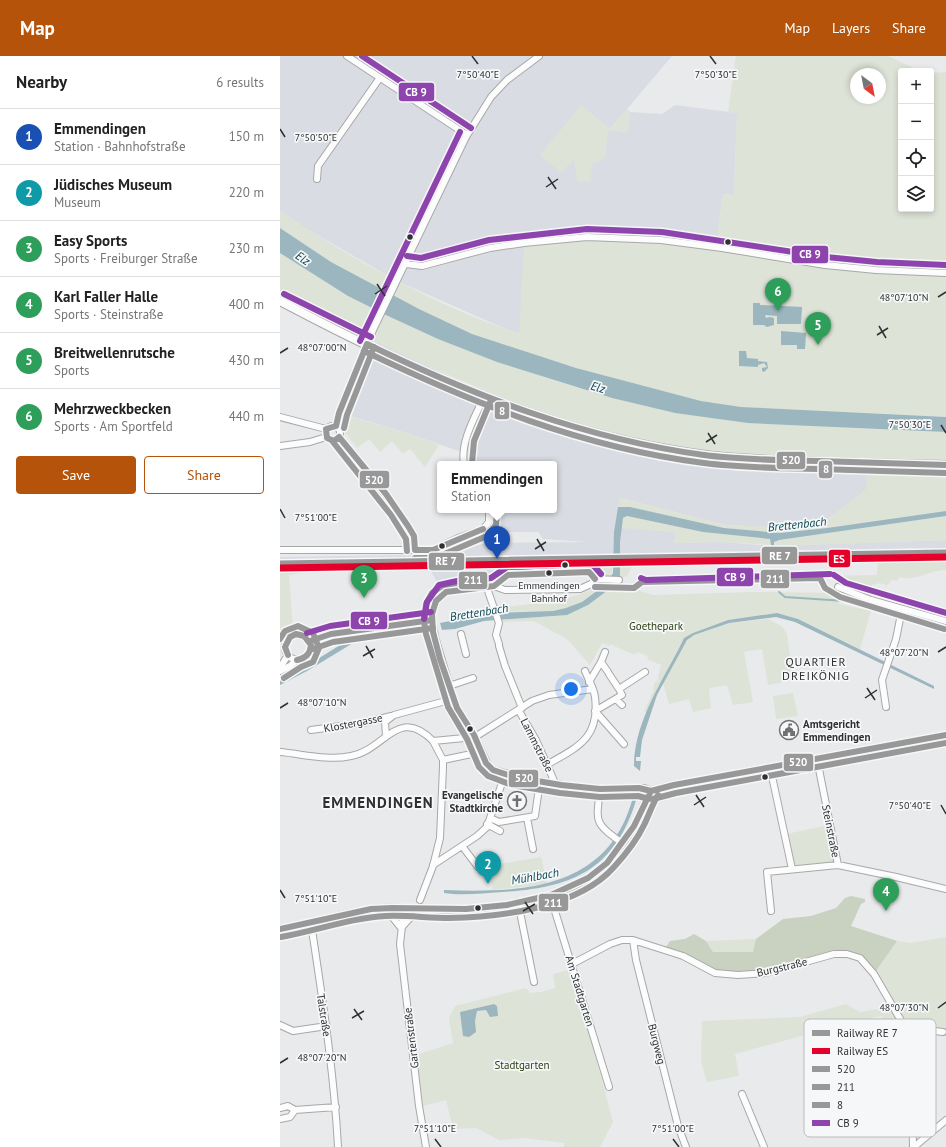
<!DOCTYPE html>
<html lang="en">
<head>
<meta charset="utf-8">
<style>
  body { margin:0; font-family:"PT Sans",sans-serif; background:#f2f2f2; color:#222 }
  .controls { position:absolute; right:12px; top:12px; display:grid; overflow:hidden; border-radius:4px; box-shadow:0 2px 6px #0003 }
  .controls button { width:36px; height:36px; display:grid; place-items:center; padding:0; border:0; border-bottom:1px solid #e0e0e0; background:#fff; color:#222; font:20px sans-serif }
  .compass { position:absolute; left:570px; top:12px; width:36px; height:36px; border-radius:50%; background:#fff; box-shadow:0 2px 6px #0003; rotate:148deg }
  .you { position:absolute; left:291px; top:633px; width:14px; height:14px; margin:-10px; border:3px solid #fff; border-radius:50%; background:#1a73e8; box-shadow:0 0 0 6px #1a73e833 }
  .badge { display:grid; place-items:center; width:26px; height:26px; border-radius:50%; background:#b45309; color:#fff; font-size:13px; font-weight:700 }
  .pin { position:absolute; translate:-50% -33px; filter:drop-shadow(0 1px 2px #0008) }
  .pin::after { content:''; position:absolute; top:21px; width:14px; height:12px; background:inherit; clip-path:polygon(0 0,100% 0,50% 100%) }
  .popup { position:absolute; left:157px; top:405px; width:120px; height:52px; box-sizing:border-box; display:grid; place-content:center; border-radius:4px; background:#fff; filter:drop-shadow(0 1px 3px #0005); font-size:13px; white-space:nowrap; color:#767676 }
  .popup b { font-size:15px; color:#222 }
  .popup::after { content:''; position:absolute; left:50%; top:100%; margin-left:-8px; border:8px solid transparent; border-top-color:#fff }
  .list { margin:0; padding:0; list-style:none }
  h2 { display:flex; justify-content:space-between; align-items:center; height:52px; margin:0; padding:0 16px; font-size:17px }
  h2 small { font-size:13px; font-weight:400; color:#767676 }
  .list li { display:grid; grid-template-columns:26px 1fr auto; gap:12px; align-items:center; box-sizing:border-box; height:56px; padding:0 16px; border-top:1px solid #e0e0e0 }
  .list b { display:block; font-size:15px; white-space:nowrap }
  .list p { margin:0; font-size:13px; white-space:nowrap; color:#767676 }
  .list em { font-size:13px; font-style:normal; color:#767676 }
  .actions { display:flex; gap:8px; padding:12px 16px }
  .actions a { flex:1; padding:9px 0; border:1px solid #b45309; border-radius:4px; text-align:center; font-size:14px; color:#b45309 }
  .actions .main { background:#b45309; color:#fff }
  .icon { flex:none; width:22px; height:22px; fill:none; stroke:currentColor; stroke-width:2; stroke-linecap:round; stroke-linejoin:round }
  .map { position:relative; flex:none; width:666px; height:1091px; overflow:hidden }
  header { display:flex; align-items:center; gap:24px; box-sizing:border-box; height:56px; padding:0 20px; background:#b45309; color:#fff }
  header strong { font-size:19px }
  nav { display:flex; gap:22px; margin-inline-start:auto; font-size:14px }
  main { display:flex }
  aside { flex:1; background:#fff }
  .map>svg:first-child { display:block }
</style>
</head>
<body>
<header>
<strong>Map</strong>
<nav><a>Map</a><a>Layers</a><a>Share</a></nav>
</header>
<main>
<aside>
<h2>Nearby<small>6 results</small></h2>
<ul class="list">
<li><span class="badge" style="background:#1a4fb4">1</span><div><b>Emmendingen</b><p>Station · Bahnhofstraße</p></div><em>150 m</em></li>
<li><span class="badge" style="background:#0f9aa8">2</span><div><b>Jüdisches Museum</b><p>Museum</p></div><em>220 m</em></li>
<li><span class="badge" style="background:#2e9e5b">3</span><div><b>Easy Sports</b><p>Sports · Freiburger Straße</p></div><em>230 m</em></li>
<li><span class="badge" style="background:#2e9e5b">4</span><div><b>Karl Faller Halle</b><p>Sports · Steinstraße</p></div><em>400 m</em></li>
<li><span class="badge" style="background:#2e9e5b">5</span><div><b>Breitwellenrutsche</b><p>Sports</p></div><em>430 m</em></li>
<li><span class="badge" style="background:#2e9e5b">6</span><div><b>Mehrzweckbecken</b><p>Sports · Am Sportfeld</p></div><em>440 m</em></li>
</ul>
<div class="actions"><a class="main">Save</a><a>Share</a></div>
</aside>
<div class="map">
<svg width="666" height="1091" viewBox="0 0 666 1091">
  <rect width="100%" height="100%" fill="#e9eaeb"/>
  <!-- built -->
  <path fill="#d9dce2" d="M0 0H392L330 73 301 50 294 102 313 107 325 102 328 74 347 76 350 56 382 58 395 49 457 57 454 139 443 138 436 191 240 278 221 271 117 225 27 173 0 155Z
    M95 285 186 328 315 372 373 384 462 399 588 403 587 433 552 460 534 471 509 472 446 469 340 442 335 471 396 476 394 487 441 486 494 490 666 484V501L480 503H368V507H349L348 509 321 510V507L219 508 221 518 218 521 173 522 157 526 147 508 0 511V501L129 499 156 497 208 487 308 486 263 483 258 476H211L217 457 216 454H274V408H188L187 398 127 377 64 358Z"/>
  <!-- green -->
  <path fill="#dde3d7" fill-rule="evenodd" d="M456 0H608L640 15H621V153H651V17L666 16V361L461 351 421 345 296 312 192 278 139 253 51 206 0 172V155C74 205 155 249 239 278L244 187 307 181 436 191 443 138 454 139 457 57 448 56ZM576 18H600V42H576Z
    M301 49 330 73 347 53 350 56 347 76 328 74 325 102 313 107 310 126 297 125 294 103 281 117 260 99Z
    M0 197 68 240 108 260 158 283 270 323 332 342 395 357 574 372 666 376V406C548 402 428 404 313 372 204 341 105 290 3 241L0 240Z
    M72 361 127 377 159 389 145 411 130 393 123 398 112 385 100 396 89 383 77 392 65 376Z
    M587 414 666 415V455L547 472 500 477 444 472 350 451H338L339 442 446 469 509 472 534 471 552 460 586 433Z
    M347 460 423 476 490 483 491 489 441 486 394 487 396 476 341 472 343 462Z
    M666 460V484L494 490V486L499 484Z
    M666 501V514C650 514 635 526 619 521L617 525 612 524 607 529 600 527 592 529 589 536 582 534 579 537 558 529 551 520 597 519 598 507 352 510 347 520 338 523 340 509H348V507H368V503H480Z
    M135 508V510L30 515 9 519 13 573 7 576H0V511Z
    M333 509C333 522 325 529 315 536 310 539 306 544 300 547 275 560 246 554 218 556L217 552C252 547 293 547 323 527L321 510Z
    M335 527 373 539 474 536 558 537 559 548 591 555 580 593 518 563 497 557 448 564 413 577 404 582 374 640 367 658 364 655 374 634 373 633 375 625 377 626 381 609 367 603 368 600 357 596 356 598H352L330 588V590L322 587 310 609 287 583 254 565 224 566 222 564 287 559 308 549Z
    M488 563 501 570 507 578 513 624 488 629 482 593 464 596 473 646 453 649 447 629 429 632 431 652 413 656 409 643 389 648 383 627 407 584 414 579 449 567Z
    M513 637 518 660 496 663 493 640Z
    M548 769 555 807 515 811 507 778Z
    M261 801 267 828 213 834 209 810Z
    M666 881V973L633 969 626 976 629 1002 601 960 580 965 573 974 557 978 543 974 455 998 459 1020 427 1026 421 1005 422 965 520 961 566 948 580 956 604 952 614 947 596 915 617 885 631 887Z
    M476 883 473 896H433L426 885Z
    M292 913 333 1066 320 1091H284V1087L245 1082 219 1084 196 1072 173 1073 166 1044 143 1050 136 999 173 987 169 962 175 950 246 932 250 937 262 936 275 932 273 918Z"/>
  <!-- forest -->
  <path fill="#c9d1c1" d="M571 840 585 843V846L581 848 571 870 617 885 596 915 579 899 566 895 501 911 475 916 457 917 435 914 386 891 390 885 405 883 414 878 426 885 433 896H473L476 883 503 863 531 860 556 852 565 842Z"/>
  <!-- water -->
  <path fill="#9bb6be" d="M0 172 51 206 139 253 192 278 296 312 421 345 461 351 666 361V376L468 367 395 357 332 342 217 306 158 283 108 260 68 240 0 197Z
    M473 247H480V249L522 251 521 268H497V260L485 259 486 262 490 261 494 262V269L487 271 484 269H473Z
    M501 275 526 277 525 293H517V289H501Z
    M459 295H466L467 302 478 303V305L487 306 488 312 484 316 482 315V312L487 311 484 307 478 309V311L459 310Z
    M338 451H350L444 472 500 477 547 472 666 455V460L499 484 494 486V490L491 489 490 483 423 476 347 460 343 462 340 486V521L332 531 308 549 287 559 204 565 175 573 162 574 160 567 211 557 273 555 286 552 302 546 326 528 333 517 334 476Z
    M497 557 518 563 654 630V633L515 566 496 561 449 567 414 579 407 584 377 639 362 684 360 701H356V705H361L360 715 354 710C354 664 385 622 404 582L413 577 448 564Z
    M65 586 73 587 27 615 0 629V622L28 609Z
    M353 741H357C336 814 292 832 222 836 202 837 183 840 164 837V834C245 837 329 833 353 741Z
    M214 948 217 950 218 960 210 961 206 954 197 955 195 965 196 976 189 981 183 980 180 956Z"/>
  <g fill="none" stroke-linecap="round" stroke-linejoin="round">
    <!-- stream -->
    <path stroke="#9bb6be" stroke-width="2" d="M499 536 505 541 565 545 666 571"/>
    <!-- minor casing -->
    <g stroke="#a8a8a9" stroke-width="8">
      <path id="minor" d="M67 0 187 79
        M37 123 38 110 99 23
        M126 208 142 210 210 192 244 187 307 181 381 184 442 192 545 209 596 214 666 217
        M0 361 46 373
        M46 377a7 7 0 1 1 14 0a7 7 0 1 1-14 0Z
        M56 370 59 357 93 274 186 81 211 41 227 24 259 0
        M59 381 117 454 134 480 135 494
        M0 390 30 386 46 381
        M184 408C180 386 195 361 204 341
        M0 494H153L178 482 203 473 209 466V454
        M315 523 309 516H305L228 519 214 530 178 533 162 537 157 544 151 558 155 581 175 648 194 679 209 711 214 714 243 722 289 730 320 733H347
        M315 523 339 524
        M214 530 225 534 300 533 311 528 315 523
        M558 531 591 544 666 565
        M207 532 219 567 216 579 219 588
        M181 578 186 598
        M5 591a13 13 0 1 1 26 0a13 13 0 1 1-26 0Z
        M0 580 10 581
        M30 585 51 578 152 564
        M219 590 225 610 242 652
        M321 606 328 616
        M0 612 8 599
        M0 615 10 610 17 604
        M329 618 339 633 365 616
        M309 626 321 606 325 596
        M169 630 193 622
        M336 643 342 649
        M606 651 602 624 616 583 622 553
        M239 655 256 684 275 727
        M315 655 344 688
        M315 655 342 639 339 633
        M31 674 83 667 111 660
        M106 680 105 666 114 659 173 643
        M0 696C22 698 49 705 71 700 105 694 118 649 153 685L195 681 252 645 269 639 313 633
        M537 703 558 809 616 821 666 833
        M163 704 201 696
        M268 708C298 691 320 682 315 641 314 632 308 623 305 615
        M490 711 512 813
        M320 733C316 768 314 766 342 787
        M352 733 364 732 371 735
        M371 735 394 729 666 679
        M210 762 219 766 255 760 260 725
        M247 762 253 793
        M207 768 220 775
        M182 790 198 811
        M153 809 197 780 207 771 225 718
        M270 839 329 1031
        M140 844 153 810 160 782 163 711V704L153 685
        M238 846 254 926
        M105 852 121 872
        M124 852 120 888 139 1050 146 1091
        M491 855 487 816 558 809
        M31 867C42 941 54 1015 58 1091
        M121 872 138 853
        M0 873C35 868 69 854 104 852 125 851 146 854 168 854 212 854 289 843 323 811 332 803 352 776 357 765 361 754 365 745 371 735
        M353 884 356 904 398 1070 406 1091
        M292 908 330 888 342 884H353L403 900 435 917 458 919 486 917 554 898H567L580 902 594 918 623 968 629 972 663 976
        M0 969 13 975 47 970
        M462 1038 484 1091
        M632 1042 633 1091
        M0 1052 8 1050 15 1054 56 1051
        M0 1063 10 1061 15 1054
        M634 1091 666 1064"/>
    </g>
    <!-- major casing -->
    <g stroke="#a8a8a9" stroke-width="10">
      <path id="major" d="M0 245C134 316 274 380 425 399 457 403 490 404 523 405 570 407 618 408 666 409"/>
    </g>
    <!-- minor -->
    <use href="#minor" stroke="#fcfcfc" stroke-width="6"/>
    <!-- major -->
    <use href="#major" stroke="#fcfcfc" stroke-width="8"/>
    <!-- bus-1 casing -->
    <g stroke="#f5f7f9" stroke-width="9">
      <path id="bus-1" d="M203 473 153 494H135L134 480 128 470 106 438 59 381 54 385 47 382 46 373 56 370 59 357 87 288C194 340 306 383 424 399 462 404 501 404 539 405 581 406 624 408 666 409
        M315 523 309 516 228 519 214 530 166 536 156 545 152 558 153 576 160 603 177 652 194 679 206 707 213 714 234 721 281 729 320 733 359 732 371 735
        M30 585 51 578 152 564
        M8 599 5 591 10 581 16 578 24 580 31 589C30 598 26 602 17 604
        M371 735 394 729 666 679
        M0 873 91 853 112 852 186 853 227 849 271 839 308 822 327 807 354 770 371 735"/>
    </g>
    <!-- bus-2 casing -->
    <g stroke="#f5f7f9" stroke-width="9">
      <path id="bus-2" d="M321 518 314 510 310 508 227 511 211 522 163 529 152 537 146 548 144 565 146 578 168 651 187 683 199 711 208 720 232 729 280 737 320 741 358 740 369 743
        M315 531 354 532 362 526 540 522 545 532 560 541 664 573
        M0 583 5 575 18 570 33 577 39 592 33 606 21 611 4 622
        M33 593 53 586 153 572
        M373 743 396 737 666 687
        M1 881C36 875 70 862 106 860 127 859 148 862 169 862 221 861 298 852 334 811 345 799 357 784 364 769 369 759 372 749 378 739"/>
    </g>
    <!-- bus-3 casing -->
    <g stroke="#f5f7f9" stroke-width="9">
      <path id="bus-3" d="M84 295C192 347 304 392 424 407 462 412 501 412 539 413 581 414 623 416 666 417
        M64 372 67 359 94 291
        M53 386 111 459 126 483 127 495
        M192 407 194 385 211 344
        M135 502H155L207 480 216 469 217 454"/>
    </g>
    <!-- bus-4 casing -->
    <g stroke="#f5f7f9" stroke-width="9">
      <path id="bus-4" d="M82 0 191 72
        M127 200 141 202 209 184 307 173 382 176 546 201 597 206 666 209
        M4 238 91 281
        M80 285 180 76
        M554 519 566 527 666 557
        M361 522 366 524 550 518
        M144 563 147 546 159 529 177 525 211 522 227 511 310 508 314 510 321 518
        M27 577 50 570 151 556"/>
    </g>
    <!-- bus-1 -->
    <use href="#bus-1" stroke="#989898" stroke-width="6"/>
    <!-- bus-2 -->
    <use href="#bus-2" stroke="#989898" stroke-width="6"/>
    <!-- bus-3 -->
    <use href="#bus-3" stroke="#989898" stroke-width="6"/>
    <!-- bus-4 -->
    <use href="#bus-4" stroke="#8e44ad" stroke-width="6"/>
    <!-- rail-1 casing -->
    <g stroke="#f5f7f9" stroke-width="10">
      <path id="rail-1" d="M0 508 666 497"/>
    </g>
    <!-- rail-2 casing -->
    <g stroke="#f5f7f9" stroke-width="10">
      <path id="rail-2" d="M0 512 666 501"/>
    </g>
    <!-- rail-1 -->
    <use href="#rail-1" stroke="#989898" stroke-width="7"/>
    <!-- rail-2 -->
    <use href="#rail-2" stroke="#e4002b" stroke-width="7"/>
  </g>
  <!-- ticks -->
  <path fill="none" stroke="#303031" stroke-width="1.5" d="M192 0 198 8M430 0 436 8M0 73 5 81M268 121 276 133M266 131 278 123M97 228 105 240M95 238 107 230M658 241 666 236M599 270 606 282M597 279 608 272M0 297 8 292M661 369 666 377M428 377 435 388M426 386 437 379M0 453 5 462M257 483 264 495M255 493 266 486M86 590 93 602M658 596 666 591M83 600 95 593M587 632 595 644M585 642 597 634M0 652 8 647M416 739 424 751M414 749 426 741M661 749 666 758M0 834 5 842M245 846 253 858M243 855 255 848M658 952 666 946M74 953 82 964M72 962 84 955M0 1007 8 1002M155 1083 161 1091M393 1083 399 1091"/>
  <!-- icons -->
  <defs>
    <g id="civic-ring" transform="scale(1)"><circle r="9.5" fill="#f5f7f9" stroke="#717172" stroke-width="1.5"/><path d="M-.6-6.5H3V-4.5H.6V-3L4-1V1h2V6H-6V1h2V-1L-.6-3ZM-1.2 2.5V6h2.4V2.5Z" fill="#717172"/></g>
    <g id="church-ring" transform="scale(1)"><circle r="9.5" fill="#f5f7f9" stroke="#717172" stroke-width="1.5"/><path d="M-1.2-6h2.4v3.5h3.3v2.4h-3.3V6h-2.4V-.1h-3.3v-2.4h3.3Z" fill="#717172"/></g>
  </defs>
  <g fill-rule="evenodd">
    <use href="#civic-ring" x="509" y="674"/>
    <use href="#church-ring" x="237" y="745"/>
  </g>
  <!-- markers -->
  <g fill="#303031" stroke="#f5f7f9" stroke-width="1.5">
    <circle cx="130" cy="181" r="3.5"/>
    <circle cx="448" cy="186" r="3.5"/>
    <circle cx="162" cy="490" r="3.5"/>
    <circle cx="285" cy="509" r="3.5"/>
    <circle cx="269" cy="517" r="3.5"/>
    <circle cx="190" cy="673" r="3.5"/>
    <circle cx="485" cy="721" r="3.5"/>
    <circle cx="198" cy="852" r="3.5"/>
  </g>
  <g text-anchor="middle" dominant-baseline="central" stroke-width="3.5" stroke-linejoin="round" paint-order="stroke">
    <!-- bus labels -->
    <g font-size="10" fill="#303031" stroke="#f5f7f9">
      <text x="269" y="529">Emmendingen<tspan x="269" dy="13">Bahnhof</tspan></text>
    </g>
    <!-- park labels -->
    <g font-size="11" fill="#2e4011" stroke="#f5f7f9">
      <text x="376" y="570">Goethepark</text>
      <text x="242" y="1009">Stadtgarten</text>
    </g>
    <!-- street labels -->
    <g font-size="11" fill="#303031" stroke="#f5f7f9">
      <text transform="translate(73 667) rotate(-11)">Klostergasse</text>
      <text transform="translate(257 689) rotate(63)">Lammstraße</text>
      <text transform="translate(551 775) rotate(79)">Steinstraße</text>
      <text transform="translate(502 911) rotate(-13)">Burgstraße</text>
      <text transform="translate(300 935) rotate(73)">Am Stadtgarten</text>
      <text transform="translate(44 959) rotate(81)">Talstraße</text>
      <text transform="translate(131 982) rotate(-97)">Gartenstraße</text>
      <text transform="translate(377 988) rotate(76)">Burgweg</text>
    </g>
    <!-- poi labels -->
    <g font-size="11" font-weight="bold" fill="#303031" stroke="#f5f7f9" text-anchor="start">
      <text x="523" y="668">Amtsgericht<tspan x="523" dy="13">Emmendingen</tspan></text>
      <text x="223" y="739" text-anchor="end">Evangelische<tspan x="223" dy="13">Stadtkirche</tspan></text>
    </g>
    <!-- water labels -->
    <g font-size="12" font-style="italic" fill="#0a4551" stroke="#f5f7f9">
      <text transform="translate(23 202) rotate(33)">Elz</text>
      <text transform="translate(318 331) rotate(14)">Elz</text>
      <text transform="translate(517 468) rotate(-6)">Brettenbach</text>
      <text transform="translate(199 556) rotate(-9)">Brettenbach</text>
      <text transform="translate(255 820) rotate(-10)">Mühlbach</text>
    </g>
    <!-- neighbourhood labels -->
    <g font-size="12" letter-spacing="1" fill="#303031" stroke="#f5f7f9">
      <text x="536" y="605">QUARTIER<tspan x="536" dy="14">DREIKÖNIG</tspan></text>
    </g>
    <!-- district labels -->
    <g font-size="15" font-weight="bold" letter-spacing="1" fill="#303031" stroke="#f5f7f9">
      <text x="98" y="746">EMMENDINGEN</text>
    </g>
  </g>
  <!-- legend -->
  <rect x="524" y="963" width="132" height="118" rx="6" fill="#f5f7f9" stroke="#babbbd" stroke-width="1"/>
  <rect x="532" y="974" width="18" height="6" fill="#989898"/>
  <rect x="532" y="992" width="18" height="6" fill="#e4002b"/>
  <rect x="532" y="1010" width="18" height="6" fill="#989898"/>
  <rect x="532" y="1028" width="18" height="6" fill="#989898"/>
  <rect x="532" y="1046" width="18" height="6" fill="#989898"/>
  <rect x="532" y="1064" width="18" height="6" fill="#8e44ad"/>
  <g font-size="11" fill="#303031">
    <text x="557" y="981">Railway RE 7</text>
    <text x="557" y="999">Railway ES</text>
    <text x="557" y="1017">520</text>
    <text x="557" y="1035">211</text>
    <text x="557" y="1053">8</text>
    <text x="557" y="1071">CB 9</text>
  </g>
  <g font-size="10" text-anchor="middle" fill="#303031" stroke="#f5f7f9" stroke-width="3.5" stroke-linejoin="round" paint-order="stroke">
    <text x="198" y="22">7°50'40"E</text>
    <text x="436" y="22">7°50'30"E</text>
    <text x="36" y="85">7°50'50"E</text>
    <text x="624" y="245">48°07'10"N</text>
    <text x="42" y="295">48°07'00"N</text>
    <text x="630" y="372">7°50'30"E</text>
    <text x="36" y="465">7°51'00"E</text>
    <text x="624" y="600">48°07'20"N</text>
    <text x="42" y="650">48°07'10"N</text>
    <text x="630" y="753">7°50'40"E</text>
    <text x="36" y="846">7°51'10"E</text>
    <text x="624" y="955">48°07'30"N</text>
    <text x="42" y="1005">48°07'20"N</text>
    <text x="155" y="1076">7°51'10"E</text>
    <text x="393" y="1076">7°51'00"E</text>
  </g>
  <g stroke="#f5f7f9" stroke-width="1.5">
    <rect x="118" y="26" width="37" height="20" rx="4" fill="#8e44ad"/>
    <rect x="511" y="189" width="38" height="19" rx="4" fill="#8e44ad"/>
    <rect x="214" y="345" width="16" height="19" rx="4" fill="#989898"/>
    <rect x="496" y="395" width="30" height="19" rx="4" fill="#989898"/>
    <rect x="538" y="404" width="15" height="19" rx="4" fill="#989898"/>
    <rect x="79" y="414" width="31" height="19" rx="4" fill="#989898"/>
    <rect x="481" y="490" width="37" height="19" rx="4" fill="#989898"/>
    <rect x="548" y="493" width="23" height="19" rx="4" fill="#e4002b"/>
    <rect x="148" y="496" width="37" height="19" rx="4" fill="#989898"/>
    <rect x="436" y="511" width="38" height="20" rx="4" fill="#8e44ad"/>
    <rect x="480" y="513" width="30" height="20" rx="4" fill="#989898"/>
    <rect x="178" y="515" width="30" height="19" rx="4" fill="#989898"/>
    <rect x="70" y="555" width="38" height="19" rx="4" fill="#8e44ad"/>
    <rect x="503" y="697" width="31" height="19" rx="4" fill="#989898"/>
    <rect x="228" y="713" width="31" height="19" rx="4" fill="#989898"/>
    <rect x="258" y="837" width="31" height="19" rx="4" fill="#989898"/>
  </g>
  <g font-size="11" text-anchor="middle" font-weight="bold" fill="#fff">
    <text x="136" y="40">CB 9</text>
    <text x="530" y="202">CB 9</text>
    <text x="222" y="359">8</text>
    <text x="511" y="408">520</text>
    <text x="546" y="417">8</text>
    <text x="94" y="428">520</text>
    <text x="500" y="504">RE 7</text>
    <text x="559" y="507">ES</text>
    <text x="166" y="509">RE 7</text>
    <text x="455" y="525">CB 9</text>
    <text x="495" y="527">211</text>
    <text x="193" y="528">211</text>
    <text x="89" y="569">CB 9</text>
    <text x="518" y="710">520</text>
    <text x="244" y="726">520</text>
    <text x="273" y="851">211</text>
  </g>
</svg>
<div class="controls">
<button>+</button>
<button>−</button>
<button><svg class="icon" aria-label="locate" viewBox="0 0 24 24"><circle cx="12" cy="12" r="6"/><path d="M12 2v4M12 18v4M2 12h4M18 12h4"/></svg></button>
<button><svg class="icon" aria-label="layers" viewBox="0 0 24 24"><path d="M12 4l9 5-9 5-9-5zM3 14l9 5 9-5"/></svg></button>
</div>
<svg class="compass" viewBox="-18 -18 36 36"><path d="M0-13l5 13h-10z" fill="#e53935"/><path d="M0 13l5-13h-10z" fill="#767676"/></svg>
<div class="you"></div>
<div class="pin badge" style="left:217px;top:503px;background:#1a4fb4">1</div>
<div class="popup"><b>Emmendingen</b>Station</div>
<div class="pin badge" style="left:208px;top:828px;background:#0f9aa8">2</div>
<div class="pin badge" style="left:84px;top:542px;background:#2e9e5b">3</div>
<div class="pin badge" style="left:606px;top:855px;background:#2e9e5b">4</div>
<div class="pin badge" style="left:538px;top:289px;background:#2e9e5b">5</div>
<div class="pin badge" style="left:498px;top:255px;background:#2e9e5b">6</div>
</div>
</main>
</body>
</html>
